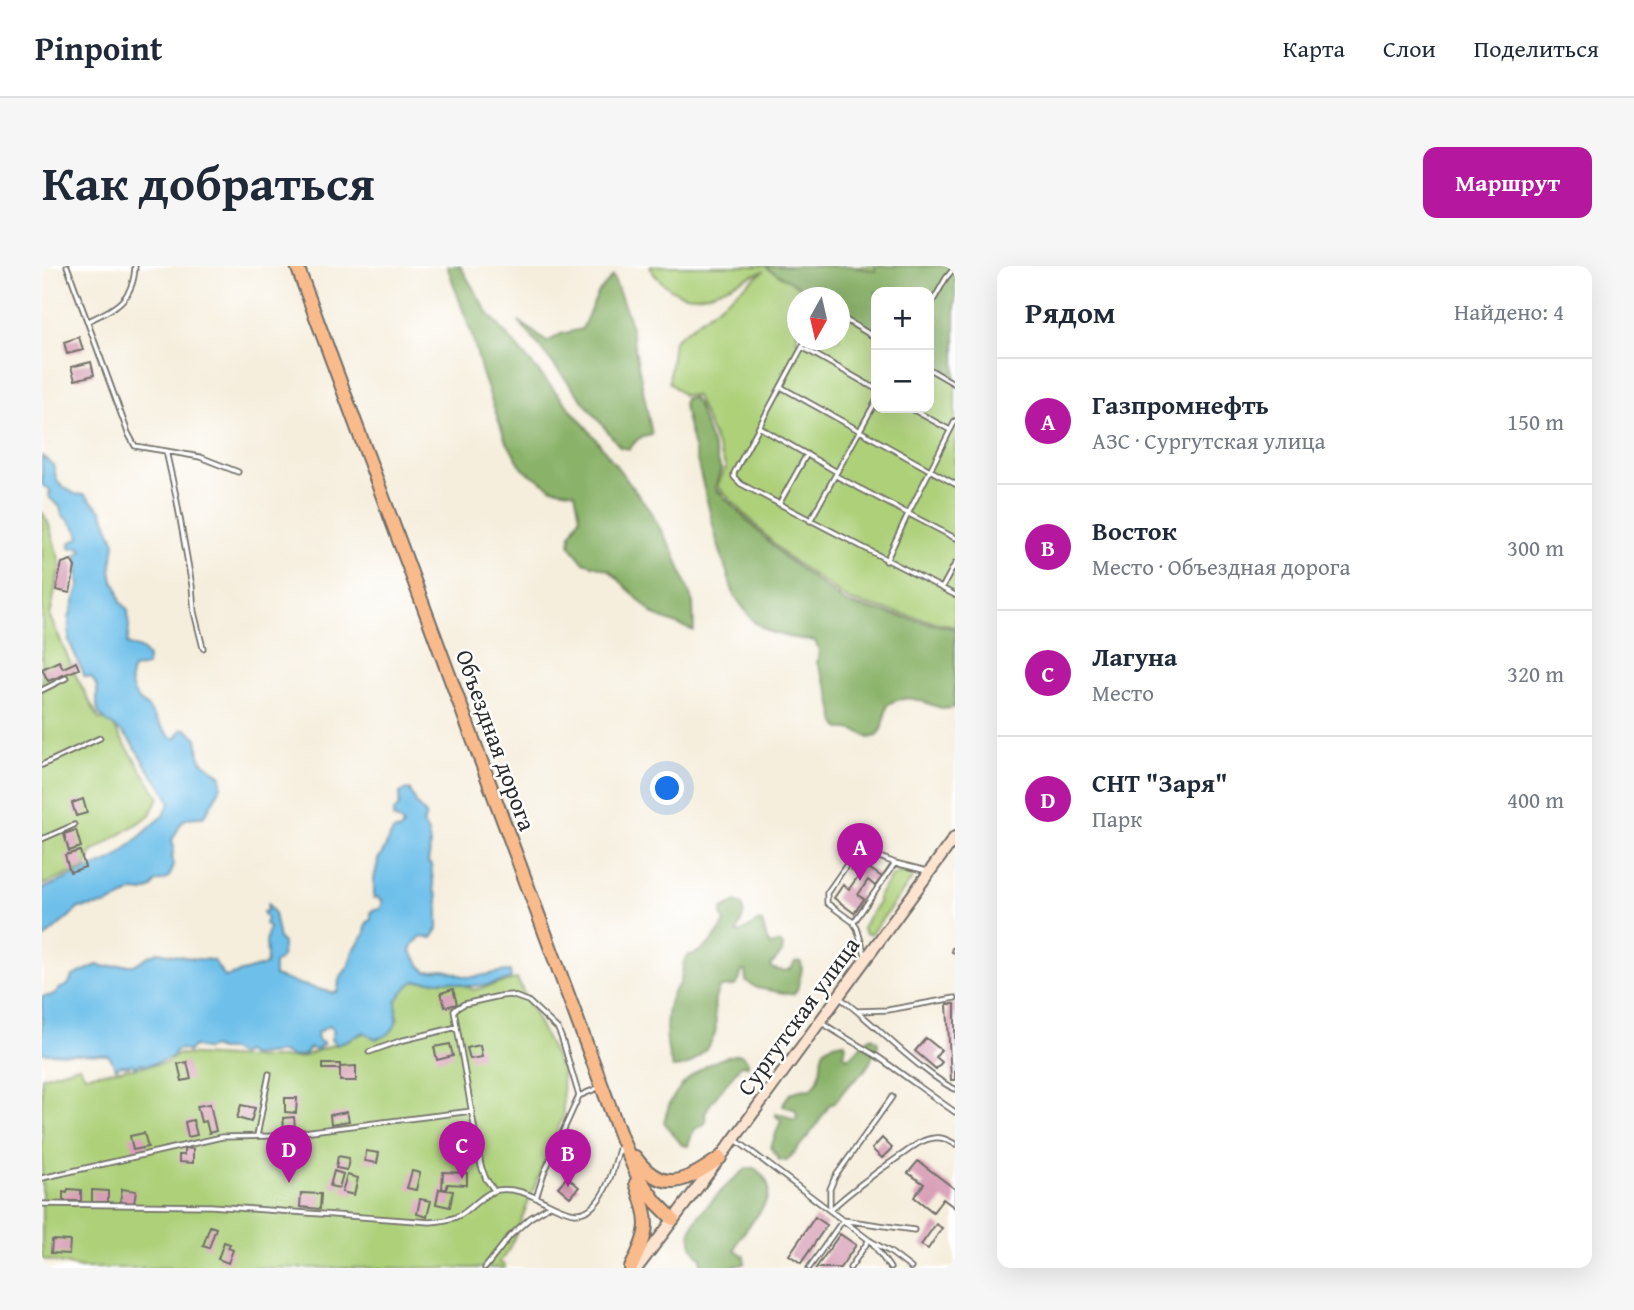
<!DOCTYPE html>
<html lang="ru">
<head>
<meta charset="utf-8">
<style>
  body { margin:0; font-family:"Gentium Book Plus",serif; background:#f6f6f7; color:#1f2937 }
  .controls { position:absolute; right:21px; top:21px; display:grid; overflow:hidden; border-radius:14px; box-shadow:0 7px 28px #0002 }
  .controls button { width:63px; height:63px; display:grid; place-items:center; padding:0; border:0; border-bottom:2px solid #e0e1e3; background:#fff; color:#1f2937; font:35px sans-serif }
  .compass { position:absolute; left:745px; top:21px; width:63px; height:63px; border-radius:50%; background:#fff; box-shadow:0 7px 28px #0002; rotate:188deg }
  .you { position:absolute; left:626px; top:523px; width:24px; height:24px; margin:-18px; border:5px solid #fff; border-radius:50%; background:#1a73e8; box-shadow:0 0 0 10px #1a73e833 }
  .badge { display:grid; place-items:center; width:46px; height:46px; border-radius:50%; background:#b5179e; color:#fff; font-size:23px; font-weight:700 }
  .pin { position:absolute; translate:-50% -58px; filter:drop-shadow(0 2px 4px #0008) }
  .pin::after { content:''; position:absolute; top:37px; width:24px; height:21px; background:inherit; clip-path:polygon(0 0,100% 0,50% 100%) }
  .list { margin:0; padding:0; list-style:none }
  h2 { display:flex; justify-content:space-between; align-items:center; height:91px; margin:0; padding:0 28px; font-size:30px }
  h2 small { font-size:23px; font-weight:400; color:#747a83 }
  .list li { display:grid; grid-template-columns:46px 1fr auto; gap:21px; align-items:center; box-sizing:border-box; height:126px; padding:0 28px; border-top:2px solid #e0e1e3 }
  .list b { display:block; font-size:26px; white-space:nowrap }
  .list p { margin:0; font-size:23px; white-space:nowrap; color:#747a83 }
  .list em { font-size:23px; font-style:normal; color:#747a83 }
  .map { position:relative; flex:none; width:913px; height:1002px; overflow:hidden; border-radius:14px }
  header { display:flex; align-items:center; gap:42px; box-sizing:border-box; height:98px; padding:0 35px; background:#fff; border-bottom:2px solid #e0e1e3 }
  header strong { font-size:33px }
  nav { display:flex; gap:38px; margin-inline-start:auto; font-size:24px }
  .intro { display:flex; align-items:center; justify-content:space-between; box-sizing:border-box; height:168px; padding:0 42px }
  h1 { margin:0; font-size:49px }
  .button { padding:18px 32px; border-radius:14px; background:#b5179e; color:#fff; font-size:24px; font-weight:700 }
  main { display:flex; gap:42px; padding:0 42px }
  aside { flex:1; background:#fff; border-radius:14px; box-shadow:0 7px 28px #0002 }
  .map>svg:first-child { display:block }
</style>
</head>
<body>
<header>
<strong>Pinpoint</strong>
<nav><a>Карта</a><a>Слои</a><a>Поделиться</a></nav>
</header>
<div class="intro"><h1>Как добраться</h1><a class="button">Маршрут</a></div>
<main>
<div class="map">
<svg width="913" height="1002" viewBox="0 0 913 1002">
  <rect width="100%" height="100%" fill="#fff"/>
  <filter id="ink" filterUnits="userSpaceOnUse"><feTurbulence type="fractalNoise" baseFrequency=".0143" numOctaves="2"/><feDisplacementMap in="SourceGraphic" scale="14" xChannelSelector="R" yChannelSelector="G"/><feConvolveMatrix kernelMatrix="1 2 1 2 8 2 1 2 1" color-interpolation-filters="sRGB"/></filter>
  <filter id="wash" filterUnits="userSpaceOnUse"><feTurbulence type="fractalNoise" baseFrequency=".00686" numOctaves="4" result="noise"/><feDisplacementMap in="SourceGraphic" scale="28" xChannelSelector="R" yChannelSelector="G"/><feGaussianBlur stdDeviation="1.57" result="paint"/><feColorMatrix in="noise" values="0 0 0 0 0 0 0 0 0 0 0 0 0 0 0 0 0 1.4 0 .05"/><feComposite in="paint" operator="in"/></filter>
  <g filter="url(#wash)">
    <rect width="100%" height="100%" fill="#f6eedd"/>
    <!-- green -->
    <path fill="#add079" stroke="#6c7e52" stroke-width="2" fill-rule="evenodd" d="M608 0H913V361L808 335 744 290 675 220 684 201 654 130 641 129 627 116 632 74 722 5C688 15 654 48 621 17 615 11 610 8 608 0ZM834 26H887V142H834ZM755 32H797V74H755Z
      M0 246 6 256 18 297 8 351 34 410 57 453 68 455 117 531 107 550 49 587 44 602 0 619Z
      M858 606 866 607 870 613 829 668H824L821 663V660L836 637V630L850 610Z
      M371 708H399L432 724 475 713 520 805 521 850 467 984 457 997 463 999V1002H455V1001L453 1002H39L0 993V811L37 800 43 809 124 797 137 788 205 792H257L356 754 350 730Z"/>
    <!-- forest -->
    <path fill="#8ab269" stroke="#5a6e4a" stroke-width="2" d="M405 0H418L446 47 550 168 607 243 633 289 651 337 652 365 612 349 567 304 541 296 528 280 529 268 538 251 533 226 510 222 481 203 463 173 440 107 430 69Z
      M728 0H807L833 5 834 0H913V112L887 97V26H834V66L798 45 797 32 775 31 725 2Z
      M571 10 587 53 610 169 597 172 587 183 578 181 477 55 505 76 519 68 540 63 556 27Z
      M643 132H650L655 138 679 203 673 222 742 291 806 338 913 363V441C893 449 872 420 845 439L841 461 835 470 827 472C818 465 810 462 798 463L794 457 787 424 775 397 777 385 773 375 746 371 728 366 712 356 692 329 675 275 641 138Z
      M694 636 700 639 702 648 695 666 698 667 717 655 720 656 725 674 728 679 737 677 741 679 740 687 729 699 731 703 742 705 749 703 753 696H759L760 703 755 724 751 728H747L715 722 704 715 703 705H700L697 715 692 720 678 721C662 747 689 759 659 788 649 798 646 801 631 802 622 783 620 732 638 718L642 695 647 689C663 687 676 669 683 656L680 651V643Z
      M830 771 836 775V780C831 786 830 793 826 800 821 808 813 813 806 820 800 826 797 833 791 838H788L772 863 745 895 737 894 729 881 739 854 734 850V848H741L752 854 754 853 755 847 752 843 741 840C745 826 755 823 769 823 772 820 775 817 776 813 784 793 770 780 802 776L804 779 802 789 805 792C817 787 818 776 830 771Z
      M696 788C701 789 707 794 706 800L699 799 666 841 663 848 664 856 660 860 654 862 650 868 646 880 640 879 622 856C624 849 626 841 629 835 642 810 670 793 696 788Z
      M706 902H712C716 905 722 909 724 914 738 937 696 963 693 984L702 990 703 997C699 1000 695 998 691 1002H659V991C651 987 646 972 650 962 654 948 693 910 706 902Z"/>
    <!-- water -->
    <path fill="#6ec0ea" stroke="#4c768a" stroke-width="2" d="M0 190 11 199 15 215 20 220 33 228 43 229 60 245 73 277 69 304 71 315 75 321 79 336 86 344 87 363 85 378 100 384 106 391 105 400 91 403C85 412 90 426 97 434 101 438 106 440 109 446 116 456 121 464 130 472H134L140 463H144L155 472 157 490 161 496 179 510V519L177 525 163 549 161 551C138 550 141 556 130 574L132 582 130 591C133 598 130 608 125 613L114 616 110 622 102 626 92 625 75 634 62 639 37 642 0 674V623L74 592 121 550 128 536C121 521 110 509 101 495 96 487 92 479 86 472 79 464 62 456 57 447 51 436 61 424 49 411H43L27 375V352L38 318 36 313 37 298 34 290 40 284 37 281 28 282V277L38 271C35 261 27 254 20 249L18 241 8 232 7 227 9 226 8 224 0 219Z
      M364 524H368L375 539 384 549 381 558C389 568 389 584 386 596L389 599 392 624 396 632V663L390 672 378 671 371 679 369 686 383 705C390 706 394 704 400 704 410 704 418 711 428 711 442 711 454 705 468 705L469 712 466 714 445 719 424 720 409 715H373L365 721 354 735C356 754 356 769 333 773L322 766 295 779 289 774 292 764 287 760 275 767 276 774 281 777V779L278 780 276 784 268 782 262 789 250 791 239 786 209 790 203 786 197 789 188 784H177L170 781C162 786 159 781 151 780L146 786C141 782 138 783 133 785 132 787 132 789 131 790 129 792 108 799 104 799 102 799 100 798 99 797L93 802 92 799 89 798 86 800 79 799 74 802 68 791 65 789 0 787V730H7L12 728 17 723 26 719 31 710 55 699 66 701 80 699H92L105 691 116 686 154 693 171 694 183 711 224 699C226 691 225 686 224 678 224 672 226 667 227 661L223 658 225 653 221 646 226 644 225 638 226 637 232 647 237 673 241 677V681L239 692 232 698V710L257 718 291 727 296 725 297 714 307 699 311 685 323 668 324 658 329 653V645L338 643 340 639V634L335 631 332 632C332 626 332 620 332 615 332 608 336 601 336 593 344 587 344 572 353 564L357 565 361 560 358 555 351 552 352 546 357 540 358 527Z"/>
    <g id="blocks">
      <!-- building -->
      <path fill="#d89fb6" d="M37 71 41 84 25 88 22 76Z
        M49 96 52 109 33 114 29 101Z
        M29 294 33 301 28 327 14 324 20 297Z
        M17 395 21 402 34 396 37 403 6 415 0 403Z
        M41 533 45 547 34 550 30 537Z
        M34 564 39 581 27 585 22 568Z
        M38 585 43 601 28 606 23 589Z
        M815 594 840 611 833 620 826 614 816 629 822 633 812 647 792 632 801 619 807 623 817 609 809 603Z
        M411 723 415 738 403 741 399 727Z
        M905 738H913V814H909Z
        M884 772 899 784 894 791 900 796 894 803 873 785Z
        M408 778 411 790 395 794 392 781Z
        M438 779 440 791 428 793 425 782Z
        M145 796 149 813 140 815 136 798Z
        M281 798H298V801L314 800V815H298V803H281Z
        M243 832H255L254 847 243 846Z
        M168 838 174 865 167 867 164 855 159 856 155 840Z
        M199 839 213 842 209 856 195 852Z
        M305 846 307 855 289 858 288 849Z
        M252 851 253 862 242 863 241 852Z
        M151 854 155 869 146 871 143 856Z
        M102 867 106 881 91 884 88 870Z
        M244 872 254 873 251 888 242 886Z
        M840 872 850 882 840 892 830 883Z
        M142 882 151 883V897L137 896V889H142Z
        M324 885 337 887 335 897 323 895Z
        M296 890 307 892 305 904 294 902Z
        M876 895 913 923V942L901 933 891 946 872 931 882 918 866 907Z
        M292 905 301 908 297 922 288 920Z
        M370 905 378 907 374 924 365 922Z
        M401 906 425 907V919L405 918V923H400Z
        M305 909 316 912 312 929 300 926Z
        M525 911 537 921 528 931 516 921Z
        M26 923 39 924V935H21V926L25 927Z
        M80 923 94 925 92 938 78 936Z
        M397 923 411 925 408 941 394 938Z
        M50 924 66 925V936H50Z
        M259 927 279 928 278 943 258 941Z
        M378 933 389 935 385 951 375 948Z
        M773 951 785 959 759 997 747 989Z
        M894 958 900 962 886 983 879 979Z
        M168 960 174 962 167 982 161 980Z
        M798 968 814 979 798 1002H774Z
        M10 974 28 975 27 988 9 987Z
        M182 976 188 978 186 982 191 984 186 997 176 993Z"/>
    </g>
  </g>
  <g filter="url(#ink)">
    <use href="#blocks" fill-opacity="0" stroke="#726f69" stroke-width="2"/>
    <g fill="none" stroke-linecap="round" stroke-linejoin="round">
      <!-- service casing -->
      <g stroke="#726f69" stroke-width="7">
        <path id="service" d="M25 0 86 167 93 180 124 185 134 230 150 320 152 346 161 382
          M887 42 904 12 913 1
          M797 50 834 72
          M46 55C73 43 92 33 93 0
          M764 74 692 207V211L699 218 913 329
          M760 81 834 123
          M887 103 913 118
          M739 121 913 218
          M868 142 908 164
          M717 161 795 206
          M124 185 158 191 196 206
          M794 210 913 272
          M737 238 765 188
          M768 255 834 135
          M844 295 866 248 913 155
          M900 322 913 298
          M0 424 24 412
          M0 499 58 472
          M0 573 32 559
          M812 656 853 597
          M912 684H913
          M823 689 815 662 811 656 785 637V627L813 587 818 585 825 586 853 597 885 605
          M797 731C827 753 852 780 881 802 891 810 901 818 913 823
          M816 745 846 744 913 732
          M779 756C798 769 817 779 836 791 862 809 887 828 913 846
          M327 786 358 775 415 761
          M215 870 227 808
          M694 874 827 974 808 1002
          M0 912 180 871 229 870 430 845
          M452 924 444 913 439 900 412 744 422 738 458 730 469 729 486 735 516 763 520 773 537 830
          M494 932 502 907 537 830 558 821
          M0 938 169 940 388 956C400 955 410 954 420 948 431 941 443 926 456 924 471 922 484 927 497 933 508 938 521 946 533 947 561 949 573 899 578 879
          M788 944C810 924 833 907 858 890 869 883 879 873 892 872 900 871 906 874 913 878
          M788 944V923L793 911 850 831
          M827 974 848 986 869 1002
          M829 975 848 1002
          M443 1002 468 970 488 952 509 939
          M767 1002 801 954 872 964"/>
      </g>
      <!-- secondary casing -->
      <g stroke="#726f69" stroke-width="14">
        <path id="secondary" d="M595 1002 692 873 913 571"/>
      </g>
      <!-- primary casing -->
      <g stroke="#726f69" stroke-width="16">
        <path id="primary" d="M255 0 580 874 596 911 614 936 631 953
          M593 891C621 930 645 915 678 892
          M589 1002C608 962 608 959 594 917"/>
      </g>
      <!-- service -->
      <use href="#service" stroke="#fff" stroke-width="3.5"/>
      <!-- secondary -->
      <use href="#secondary" stroke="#fde4d1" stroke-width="10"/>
      <!-- primary -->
      <use href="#primary" stroke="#fabb8c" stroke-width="12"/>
    </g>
  </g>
  <g text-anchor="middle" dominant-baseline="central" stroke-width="5" stroke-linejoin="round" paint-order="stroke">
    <!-- street labels -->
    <g font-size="24" fill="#2b2b2b" stroke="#fff">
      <text transform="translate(454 474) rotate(70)">Объездная дорога</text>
      <text transform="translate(756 750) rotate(-54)">Сургутская улица</text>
    </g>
  </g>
</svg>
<div class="controls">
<button>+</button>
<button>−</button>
</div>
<svg class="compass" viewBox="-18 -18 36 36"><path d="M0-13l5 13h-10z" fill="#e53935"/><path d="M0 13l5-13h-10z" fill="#747a83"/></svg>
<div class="you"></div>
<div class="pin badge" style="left:818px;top:615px">A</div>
<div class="pin badge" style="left:526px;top:921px">B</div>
<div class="pin badge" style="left:420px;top:913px">C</div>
<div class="pin badge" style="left:247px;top:917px">D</div>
</div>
<aside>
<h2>Рядом<small>Найдено: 4</small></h2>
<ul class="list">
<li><span class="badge">A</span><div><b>Газпромнефть</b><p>АЗС · Сургутская улица</p></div><em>150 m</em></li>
<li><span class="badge">B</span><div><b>Восток</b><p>Место · Объездная дорога</p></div><em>300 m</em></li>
<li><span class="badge">C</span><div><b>Лагуна</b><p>Место</p></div><em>320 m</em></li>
<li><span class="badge">D</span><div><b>СНТ &quot;Заря&quot;</b><p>Парк</p></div><em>400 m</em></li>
</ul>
</aside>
</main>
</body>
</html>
